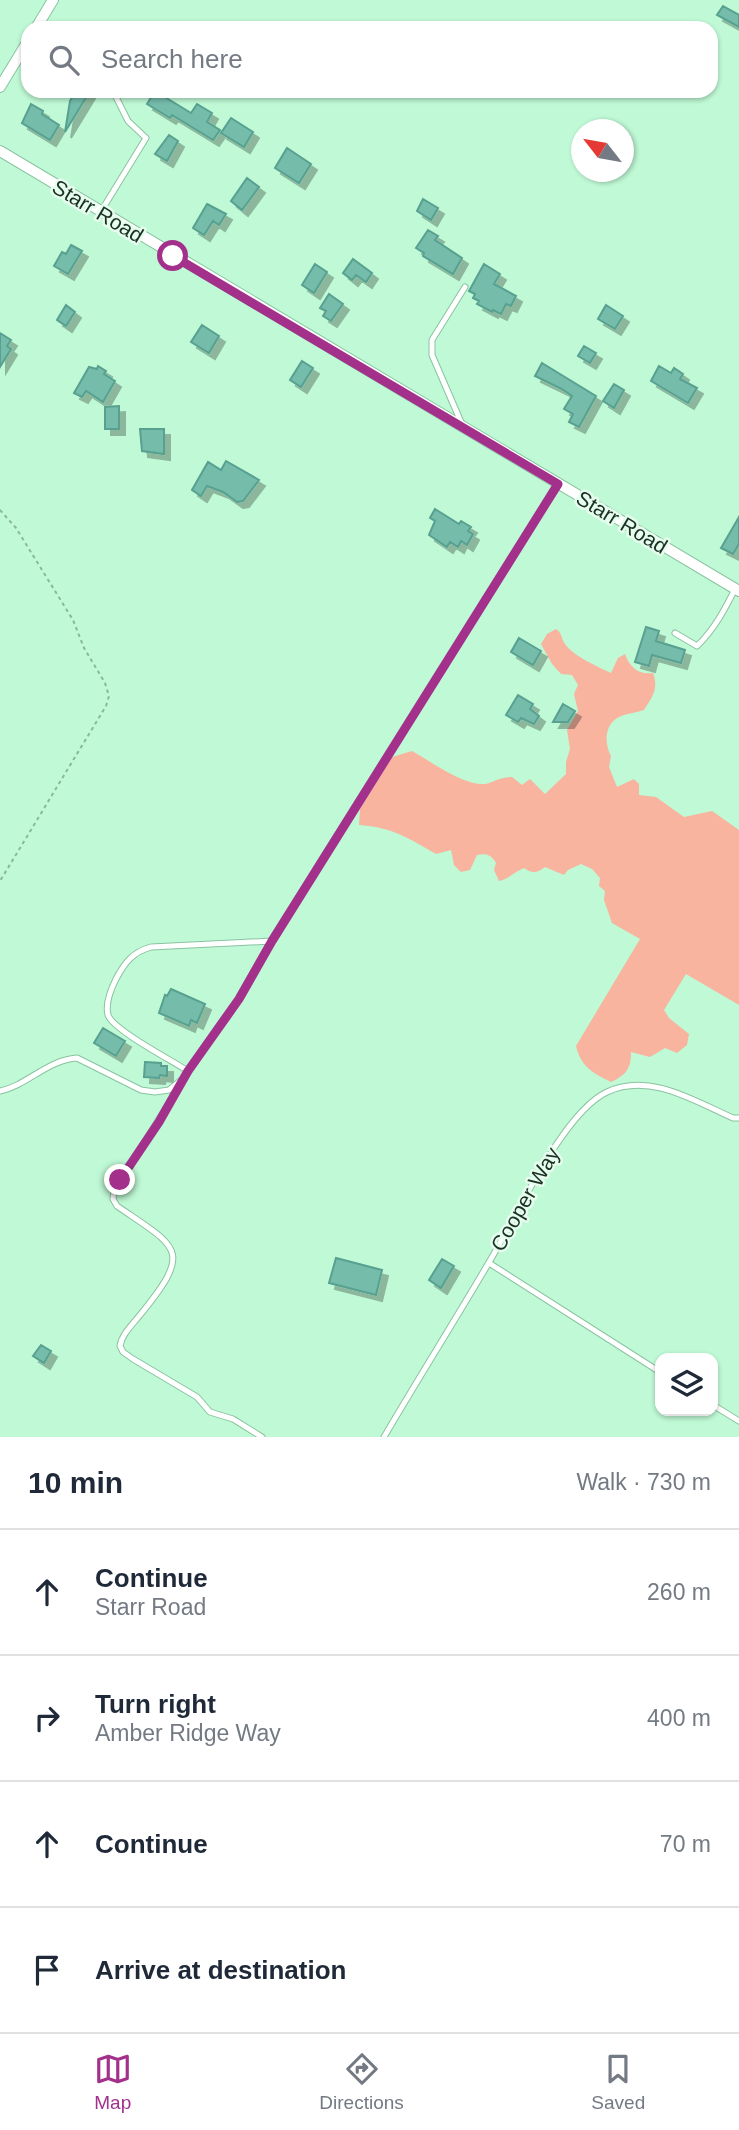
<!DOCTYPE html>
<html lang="en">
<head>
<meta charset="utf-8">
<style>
  body { margin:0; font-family:Arial,sans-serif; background:#f6f6f7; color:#1f2937 }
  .controls { position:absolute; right:21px; bottom:21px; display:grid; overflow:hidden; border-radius:14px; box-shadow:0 2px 5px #0004 }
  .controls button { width:63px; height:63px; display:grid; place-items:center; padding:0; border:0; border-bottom:2px solid #e0e1e3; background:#fff; color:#1f2937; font:35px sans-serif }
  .compass { position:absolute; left:571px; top:119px; width:63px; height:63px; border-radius:50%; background:#fff; box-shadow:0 2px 5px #0004; rotate:301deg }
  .stop { position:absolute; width:21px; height:21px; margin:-16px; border:5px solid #a3318c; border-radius:50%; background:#fff }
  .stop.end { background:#a3318c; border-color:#fff; box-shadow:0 2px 7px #0008 }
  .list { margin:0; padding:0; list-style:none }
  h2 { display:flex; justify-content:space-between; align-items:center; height:91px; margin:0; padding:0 28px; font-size:30px }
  h2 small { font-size:23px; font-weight:400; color:#747a83 }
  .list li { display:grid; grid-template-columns:46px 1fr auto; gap:21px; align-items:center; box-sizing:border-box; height:126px; padding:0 28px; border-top:2px solid #e0e1e3 }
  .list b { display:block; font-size:26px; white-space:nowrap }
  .list p { margin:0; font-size:23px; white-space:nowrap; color:#747a83 }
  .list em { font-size:23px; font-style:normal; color:#747a83 }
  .icon { flex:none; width:38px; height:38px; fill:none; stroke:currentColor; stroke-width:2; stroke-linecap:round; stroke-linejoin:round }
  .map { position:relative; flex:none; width:739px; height:1437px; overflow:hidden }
  .search { position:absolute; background:#fff; box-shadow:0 2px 5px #0004; left:21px; right:21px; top:21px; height:77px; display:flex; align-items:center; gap:18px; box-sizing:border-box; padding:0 24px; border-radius:21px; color:#747a83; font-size:26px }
  .sheet { height:595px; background:#fff }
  nav { display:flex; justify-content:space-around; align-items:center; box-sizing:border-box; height:98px; border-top:2px solid #e0e1e3; background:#fff; font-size:19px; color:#747a83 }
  nav a { display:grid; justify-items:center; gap:4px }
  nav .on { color:#a3318c }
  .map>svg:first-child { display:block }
</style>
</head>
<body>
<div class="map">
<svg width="739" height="1437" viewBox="0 0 739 1437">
  <defs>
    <filter id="shadow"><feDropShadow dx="6" dy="6" stdDeviation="0" flood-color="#0004"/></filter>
  </defs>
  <rect width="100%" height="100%" fill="#bff9d5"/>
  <!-- green -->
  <path fill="#f8b49f" d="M556 629C563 634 560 637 565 644 572 655 598 667 611 673L618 658 625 654C630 668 639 675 653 673 659 689 652 697 644 710 636 713 628 713 621 716 604 723 604 743 611 756L609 767 617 787 634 779 639 784V795L656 797 684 817 712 811 739 830V1005L686 974 664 1010 669 1018 689 1034 687 1045 677 1053 665 1048 650 1057 631 1052C631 1069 626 1075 611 1082 593 1073 581 1067 576 1046L640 939 612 923 604 900 605 891 599 886 600 878 592 869 581 864 568 870 564 875 545 867C537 873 532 874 524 868 514 872 509 879 499 881L494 870 496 863C491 855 487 853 477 855L470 870 461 872 454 865 451 850 436 854C408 838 392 827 359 825L360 809 392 757 412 751C430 761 464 786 485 784 493 783 499 777 512 777L522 785 530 779 545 794 566 774V762L570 749 567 730 578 711 574 694 578 685 572 675 561 674 552 664 541 644 547 634Z"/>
  <!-- building -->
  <path fill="#74bcab" stroke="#58a090" stroke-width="2" filter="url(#shadow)" d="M723 6 739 15V27L717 15Z
    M76 91H90L65 132 70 101Z
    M155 91 191 113 197 104 212 113 207 122 220 130 213 140 172 115 170 118 147 104Z
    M31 104 43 111 42 114 59 125 50 140 22 123Z
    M231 118 253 132 244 147 221 133Z
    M169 135 178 141 167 161 155 154Z
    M287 148 311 164 299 183 275 168Z
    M247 178 259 187 242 210 231 201Z
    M423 199 438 208 431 220 417 211Z
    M207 204 226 214 219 225 213 221 204 235 193 228Z
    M428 230 438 236 435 240 462 258 453 274 423 256 424 253 416 248Z
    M71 245 82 251 68 274 54 266 62 252 66 254Z
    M353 259 372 273 366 282 356 275 352 280 343 273Z
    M315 264 327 272 314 293 302 285Z
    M484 264 500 274 494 284 516 296 511 306 506 304 501 314 493 310 492 312 477 304 479 301 473 298 475 294 469 291Z
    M329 294 343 304 331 321 323 316 326 311 320 308Z
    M66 305 75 312 66 326 57 320Z
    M606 305 623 316 615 329 598 319Z
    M202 325 219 336 209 353 191 342Z
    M0 333 11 340 7 346 11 349 0 367Z
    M584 346 596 353 590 363 578 356Z
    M302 361 313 368 301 387 290 380Z
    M542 363 596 396 579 427 569 422 573 414 564 409 572 396 562 389 535 376Z
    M98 366 106 371 104 374 115 381 103 402 86 391 82 397 74 393 89 367 97 369Z
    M659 366 671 373 674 368 683 374 680 379 697 388 688 403 651 381Z
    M614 384 624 390 614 408 603 401Z
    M119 406V429H105V407Z
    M140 429H164V454L142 451Z
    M226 461 259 480 243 501 237 502 223 492 207 486 201 496 192 490 208 462 221 470Z
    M435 509 459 524 461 521 471 527 468 531 473 534 467 545 461 541 458 547 450 542 447 547 429 535 435 521 430 518Z
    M739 517V544L733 554 721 548Z
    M646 627 659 631 656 641 685 650 681 663 652 655 649 666 635 662Z
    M519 638 541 651 533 665 511 652Z
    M518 695 533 704 530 709 539 716 534 724 521 718 518 722 506 715Z
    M563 704 575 711 568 722H553Z
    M171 989 205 1004 197 1023 191 1020 189 1026 159 1013 165 995 167 996Z
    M103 1028 125 1041 116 1056 94 1043Z
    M145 1062 161 1063V1066H167V1076L160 1075 159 1078 144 1077Z
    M336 1258 382 1270 376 1295 329 1283Z
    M442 1259 454 1266 441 1288 429 1280Z
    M41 1345 51 1351 44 1363 33 1356Z"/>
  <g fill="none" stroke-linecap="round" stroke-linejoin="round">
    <!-- service casing -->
    <g stroke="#8ac3a0" stroke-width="7">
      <path id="service" d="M100 213 146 138 128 121 113 91
        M461 422 432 355V340L465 287
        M675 633 697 646C714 630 725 609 735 589
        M188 1071C173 1061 113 1030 108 1015 105 1003 111 989 116 979 125 962 133 952 151 947L272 941
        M182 1082 114 1191 113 1199 117 1206C178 1248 194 1249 140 1315 132 1325 122 1334 120 1346L123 1352 133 1359 197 1397 210 1412 233 1419 262 1437
        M0 1091C28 1085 47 1060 77 1058L141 1090 155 1092 169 1090 185 1077 239 999 272 941 558 484
        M489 1263 660 1372
        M713 1405 739 1421
        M384 1437C418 1379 454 1322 488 1264 515 1220 562 1113 607 1092 650 1072 694 1101 733 1118H739"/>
    </g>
    <!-- minor casing -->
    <g stroke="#8ac3a0" stroke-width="12">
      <path id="minor" d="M36 28 53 0
        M0 87 28 41
        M0 151 739 591"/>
    </g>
    <!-- path -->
    <path stroke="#89b89b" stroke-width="2" stroke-dasharray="3.5 3.5" stroke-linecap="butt" d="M0 510 16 528 73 620 84 648 105 683 109 696 106 706 0 881"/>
    <!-- service -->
    <use href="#service" stroke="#fff" stroke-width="5"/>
    <!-- minor -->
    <use href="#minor" stroke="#fff" stroke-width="10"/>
  </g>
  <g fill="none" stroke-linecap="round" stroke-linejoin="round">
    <!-- route -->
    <path stroke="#a3318c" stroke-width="9" d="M120 1180 159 1122 188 1071 239 999 272 941 558 484 173 256"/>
  </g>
  <g text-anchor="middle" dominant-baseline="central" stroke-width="5" stroke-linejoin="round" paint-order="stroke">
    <!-- street labels -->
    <g font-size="21" fill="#1a3124" stroke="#e6fdee">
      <text transform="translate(98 211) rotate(31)">Starr Road</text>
      <text transform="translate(622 522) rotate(31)">Starr Road</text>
      <text transform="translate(525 1199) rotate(-60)">Cooper Way</text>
    </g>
  </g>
</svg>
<div class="controls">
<button><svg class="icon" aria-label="layers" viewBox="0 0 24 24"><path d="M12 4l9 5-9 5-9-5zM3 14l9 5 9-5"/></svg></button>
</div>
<svg class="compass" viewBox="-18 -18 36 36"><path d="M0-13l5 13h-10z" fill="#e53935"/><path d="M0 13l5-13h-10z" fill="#747a83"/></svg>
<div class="stop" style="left:173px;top:256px"></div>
<div class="stop end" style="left:120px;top:1180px"></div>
<div class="search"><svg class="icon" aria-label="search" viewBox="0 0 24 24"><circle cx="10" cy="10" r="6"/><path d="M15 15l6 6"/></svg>Search here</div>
</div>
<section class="sheet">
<h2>10 min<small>Walk · 730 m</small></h2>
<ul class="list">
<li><svg class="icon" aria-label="ahead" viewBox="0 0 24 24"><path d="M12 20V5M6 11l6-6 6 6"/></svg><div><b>Continue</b><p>Starr Road</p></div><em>260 m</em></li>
<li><svg class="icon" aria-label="right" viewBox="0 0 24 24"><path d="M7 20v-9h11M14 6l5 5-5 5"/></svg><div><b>Turn right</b><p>Amber Ridge Way</p></div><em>400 m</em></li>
<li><svg class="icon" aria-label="ahead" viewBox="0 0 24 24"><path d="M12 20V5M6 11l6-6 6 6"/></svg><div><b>Continue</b></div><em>70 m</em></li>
<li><svg class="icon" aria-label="arrive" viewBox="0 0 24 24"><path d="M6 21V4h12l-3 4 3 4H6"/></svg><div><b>Arrive at destination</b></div></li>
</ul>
</section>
<nav>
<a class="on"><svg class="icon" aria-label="map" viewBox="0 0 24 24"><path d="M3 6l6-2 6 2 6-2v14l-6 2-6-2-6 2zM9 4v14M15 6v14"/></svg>Map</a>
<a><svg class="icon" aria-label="directions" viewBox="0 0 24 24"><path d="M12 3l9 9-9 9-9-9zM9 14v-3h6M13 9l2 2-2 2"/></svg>Directions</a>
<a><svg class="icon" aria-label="saved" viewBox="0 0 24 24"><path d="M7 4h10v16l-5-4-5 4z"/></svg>Saved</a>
</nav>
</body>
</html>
